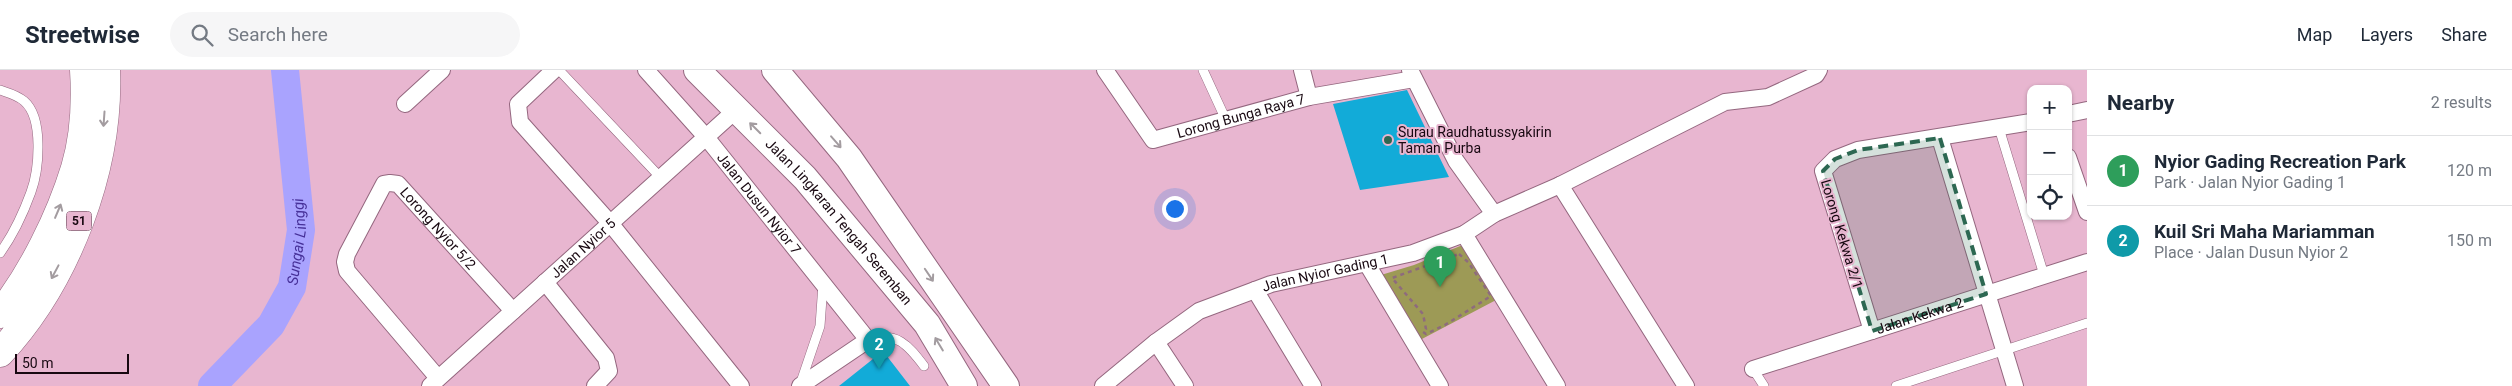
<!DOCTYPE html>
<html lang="en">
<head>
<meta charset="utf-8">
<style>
  body { margin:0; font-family:Roboto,sans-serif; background:#f6f6f7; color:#1f2937 }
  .controls { position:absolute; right:15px; top:15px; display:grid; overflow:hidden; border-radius:10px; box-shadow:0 1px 4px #0004 }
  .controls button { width:45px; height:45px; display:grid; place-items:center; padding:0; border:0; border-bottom:1px solid #e0e1e3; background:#fff; color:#1f2937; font:25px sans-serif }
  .scale { position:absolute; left:15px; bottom:12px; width:114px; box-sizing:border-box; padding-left:5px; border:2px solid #180811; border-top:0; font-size:14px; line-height:18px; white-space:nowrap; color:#180811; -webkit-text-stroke:4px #e8b6d0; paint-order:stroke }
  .you { position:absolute; left:1174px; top:138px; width:18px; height:18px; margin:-12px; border:4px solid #fff; border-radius:50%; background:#1a73e8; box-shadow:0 0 0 8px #1a73e833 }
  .badge { display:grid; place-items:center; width:32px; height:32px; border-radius:50%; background:#2d6852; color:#fff; font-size:16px; font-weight:700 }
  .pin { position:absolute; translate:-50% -41px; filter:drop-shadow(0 1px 2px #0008) }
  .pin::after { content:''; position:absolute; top:26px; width:18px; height:15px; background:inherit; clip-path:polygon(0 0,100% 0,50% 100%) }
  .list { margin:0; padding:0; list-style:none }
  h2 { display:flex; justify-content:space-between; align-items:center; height:65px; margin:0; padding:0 20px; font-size:21px }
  h2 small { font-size:16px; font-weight:400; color:#747a83 }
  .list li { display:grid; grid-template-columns:32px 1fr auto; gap:15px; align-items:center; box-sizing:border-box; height:70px; padding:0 20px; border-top:1px solid #e0e1e3 }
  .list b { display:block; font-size:19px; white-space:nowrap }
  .list p { margin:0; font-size:16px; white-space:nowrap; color:#747a83 }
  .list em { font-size:16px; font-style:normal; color:#747a83 }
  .icon { flex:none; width:28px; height:28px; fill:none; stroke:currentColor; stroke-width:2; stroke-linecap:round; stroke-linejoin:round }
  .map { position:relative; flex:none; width:2087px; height:316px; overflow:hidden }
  header { display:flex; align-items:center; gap:30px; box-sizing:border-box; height:70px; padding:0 25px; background:#fff; border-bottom:1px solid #e0e1e3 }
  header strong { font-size:24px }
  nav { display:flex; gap:28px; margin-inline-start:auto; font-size:18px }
  .search { width:350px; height:45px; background:#f6f6f7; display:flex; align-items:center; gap:12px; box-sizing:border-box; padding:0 18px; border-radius:28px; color:#747a83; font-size:19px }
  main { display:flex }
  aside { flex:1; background:#fff }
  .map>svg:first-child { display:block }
</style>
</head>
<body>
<header>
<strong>Streetwise</strong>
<div class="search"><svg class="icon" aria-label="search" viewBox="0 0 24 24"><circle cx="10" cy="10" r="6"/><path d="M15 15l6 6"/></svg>Search here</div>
<nav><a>Map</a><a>Layers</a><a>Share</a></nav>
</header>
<main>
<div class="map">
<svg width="2087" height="316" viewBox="0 0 2087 316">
  <rect width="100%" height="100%" fill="#e8b6d0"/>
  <!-- green -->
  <path fill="#9d9a56" d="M1465 174 1498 229 1420 270 1381 205 1414 195Z"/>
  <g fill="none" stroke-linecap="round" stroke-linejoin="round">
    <!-- river -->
    <path stroke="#a9a3fe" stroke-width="28" id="s1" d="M212 316 271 255 292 217 301 160 285 0"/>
  </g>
  <!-- building -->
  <path fill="#12abd8" d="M1407 20 1449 107 1360 120 1333 34Z
    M883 281 910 316H839Z"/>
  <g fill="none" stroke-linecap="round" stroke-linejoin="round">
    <!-- service casing -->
    <g stroke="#94677f" stroke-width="10">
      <path id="service" d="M559 0 661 108
        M1203 0 1226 50
        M0 20C9 23 17 25 24 31 44 48 39 100 31 122 23 144 13 165 0 183
        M1999 58 2044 205
        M868 270C897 261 908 275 924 296
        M1753 299 1764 316
        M801 312 820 256 823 214
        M1896 316 2087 253"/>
    </g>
    <!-- minor casing -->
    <g stroke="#94677f" stroke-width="18">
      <g id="minor">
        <path d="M554 0 518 34 520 52 610 153 741 316"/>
        <path id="s2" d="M646 0 706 67 868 270 800 316"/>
        <path id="s3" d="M1105 0 1153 70 1309 27 1414 9"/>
        <path d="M1302 0 1309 27"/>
        <path d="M1410 0 1456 91 1494 144"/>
        <path d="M405 34 442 0"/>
        <path d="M2068 44 2087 40"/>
        <path d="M1940 68 2015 316"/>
        <path d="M2068 87 2087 142"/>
        <path d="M1560 115 1686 316"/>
        <path d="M1464 164 1557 316"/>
        <path d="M1367 194 1440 316"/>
        <path d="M545 212 606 288 609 301 595 316"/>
        <path d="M1255 220 1313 316"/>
        <path d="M1872 261 1823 101 1835 89 1858 80 2031 52"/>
        <path d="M1156 272 1185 316"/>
        <path id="s4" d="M1753 299 2087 192"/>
        <path id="s5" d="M438 308 347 201 345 192 347 184 384 114 390 113 398 114 513 241"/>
        <path id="s6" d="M430 316 736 40"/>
        <path id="s7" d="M1103 316 1156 272 1199 241 1271 214 1413 183 1464 164 1494 144 1560 115 1725 32 1768 27 1816 5 1819 0"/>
      </g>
    </g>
    <!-- primary casing -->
    <g stroke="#94677f" stroke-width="28">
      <g id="primary">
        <path id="s8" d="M697 0 805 108 927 254 964 316"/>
        <path d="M775 0 849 88 1006 316"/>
      </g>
    </g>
    <!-- trunk casing -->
    <g stroke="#94677f" stroke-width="29">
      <path id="trunk" d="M0 244C32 204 60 147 75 98 84 68 86 32 84 0
        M0 283C67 211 110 98 106 0"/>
    </g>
    <!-- path -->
    <path stroke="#8e6b7d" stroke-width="2.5" stroke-dasharray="4 4" stroke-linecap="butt" d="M1459 184 1468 192 1491 226 1445 255 1426 264 1423 262 1426 259 1423 244 1392 208Z"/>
    <!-- service -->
    <use href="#service" stroke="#fff" stroke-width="9"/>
    <!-- minor -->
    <use href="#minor" stroke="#fff" stroke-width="16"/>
    <!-- primary -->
    <use href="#primary" stroke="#fff" stroke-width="26"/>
    <!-- trunk -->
    <use href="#trunk" stroke="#fff" stroke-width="28"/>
  </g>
  <!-- one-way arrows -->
  <defs><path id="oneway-shaft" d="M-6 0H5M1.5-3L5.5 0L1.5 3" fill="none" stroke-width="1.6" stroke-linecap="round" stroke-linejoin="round" transform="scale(1.25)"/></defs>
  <g stroke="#a39ca0">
    <use href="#oneway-shaft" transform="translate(104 49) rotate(94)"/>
    <use href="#oneway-shaft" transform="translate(755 58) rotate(-135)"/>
    <use href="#oneway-shaft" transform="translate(836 72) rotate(49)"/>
    <use href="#oneway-shaft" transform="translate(58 141) rotate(-67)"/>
    <use href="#oneway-shaft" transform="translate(55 202) rotate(118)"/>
    <use href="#oneway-shaft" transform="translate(929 205) rotate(56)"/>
    <use href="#oneway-shaft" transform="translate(939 274) rotate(-121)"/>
  </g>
  <!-- marked area -->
  <path fill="#2d6852" fill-opacity="0.2" stroke="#2d6852" stroke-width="4" stroke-dasharray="10 6" stroke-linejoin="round" d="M1940 68 1986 224 1872 261 1823 101 1835 89 1858 80Z"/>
  <!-- markers -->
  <circle fill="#2d6852" stroke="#e8b6d0" stroke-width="2" cx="1388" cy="70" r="5"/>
  <g text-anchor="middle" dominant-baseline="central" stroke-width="4" stroke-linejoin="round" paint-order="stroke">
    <!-- shield labels -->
    <rect fill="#e8b6d0" stroke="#563c4a" stroke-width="1" x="66.5" y="141.5" width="25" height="19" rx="4"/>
    <g font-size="12" font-weight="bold" fill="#180811">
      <text x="79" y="151">51</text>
    </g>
    <!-- street labels -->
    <g font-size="14" fill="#180811" stroke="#e8b6d0">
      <text stroke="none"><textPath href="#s3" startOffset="176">Lorong Bunga Raya 7</textPath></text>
      <text stroke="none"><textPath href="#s2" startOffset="175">Jalan Dusun Nyior 7</textPath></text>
      <text stroke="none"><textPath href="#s8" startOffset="208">Jalan Lingkaran Tengah Seremban</textPath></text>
      <text stroke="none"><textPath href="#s5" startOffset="311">Lorong Nyior 5/2</textPath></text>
      <text transform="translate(1842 164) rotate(73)">Lorong Kekwa 2/1</text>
      <text stroke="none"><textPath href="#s6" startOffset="206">Jalan Nyior 5</textPath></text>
      <text stroke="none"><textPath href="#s7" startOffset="254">Jalan Nyior Gading 1</textPath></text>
      <text stroke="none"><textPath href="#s4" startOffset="175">Jalan Kekwa 2</textPath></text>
    </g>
    <!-- poi labels -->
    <g font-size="14" fill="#180811" stroke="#e8b6d0" text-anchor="start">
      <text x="1398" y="62">Surau Raudhatussyakirin<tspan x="1398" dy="16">Taman Purba</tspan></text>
    </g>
    <!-- water labels -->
    <g font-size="15" font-style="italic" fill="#473199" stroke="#e8b6d0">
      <text stroke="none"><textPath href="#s1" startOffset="174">Sungai Linggi</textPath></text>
    </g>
  </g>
</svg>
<div class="controls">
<button>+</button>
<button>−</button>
<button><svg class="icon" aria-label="locate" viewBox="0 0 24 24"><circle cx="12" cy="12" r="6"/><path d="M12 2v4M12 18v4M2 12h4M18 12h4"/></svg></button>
</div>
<div class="scale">50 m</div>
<div class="you"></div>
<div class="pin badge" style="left:1440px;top:217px;background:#2e9e5b">1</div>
<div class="pin badge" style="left:879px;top:299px;background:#0f9aa8">2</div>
</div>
<aside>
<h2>Nearby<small>2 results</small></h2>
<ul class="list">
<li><span class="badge" style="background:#2e9e5b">1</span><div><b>Nyior Gading Recreation Park</b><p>Park · Jalan Nyior Gading 1</p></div><em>120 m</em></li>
<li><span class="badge" style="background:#0f9aa8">2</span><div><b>Kuil Sri Maha Mariamman</b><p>Place · Jalan Dusun Nyior 2</p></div><em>150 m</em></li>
</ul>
</aside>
</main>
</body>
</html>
